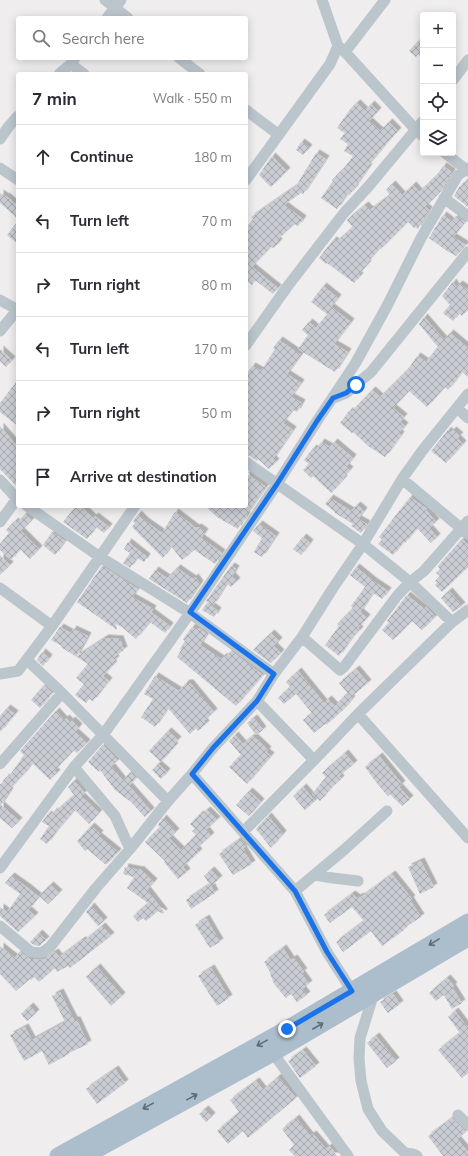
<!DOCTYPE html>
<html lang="en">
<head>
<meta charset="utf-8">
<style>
  body { margin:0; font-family:Mulish,sans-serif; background:#f2f2f3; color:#2b2b33 }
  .controls { position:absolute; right:12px; top:12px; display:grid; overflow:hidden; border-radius:4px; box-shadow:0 2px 10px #0003 }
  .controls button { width:36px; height:36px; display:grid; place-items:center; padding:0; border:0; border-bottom:1px solid #e1e1e2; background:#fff; color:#2b2b33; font:20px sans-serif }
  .stop { position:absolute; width:12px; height:12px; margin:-9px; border:3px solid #1a73e8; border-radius:50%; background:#fff }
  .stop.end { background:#1a73e8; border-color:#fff; box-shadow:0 1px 4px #0008 }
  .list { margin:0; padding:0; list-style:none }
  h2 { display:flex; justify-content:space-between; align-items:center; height:52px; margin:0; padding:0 16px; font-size:17px }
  h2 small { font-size:13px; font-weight:400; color:#7c7c81 }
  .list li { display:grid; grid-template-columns:26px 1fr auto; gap:12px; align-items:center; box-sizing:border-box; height:64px; padding:0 16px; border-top:1px solid #e1e1e2 }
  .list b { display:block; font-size:15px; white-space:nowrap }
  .list em { font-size:13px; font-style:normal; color:#7c7c81 }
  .icon { flex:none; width:22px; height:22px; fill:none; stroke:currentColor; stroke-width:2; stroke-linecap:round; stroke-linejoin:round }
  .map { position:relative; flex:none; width:468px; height:1156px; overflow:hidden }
  .search { position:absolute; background:#fff; box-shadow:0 2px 10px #0003; left:16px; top:16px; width:232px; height:44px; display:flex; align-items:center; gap:10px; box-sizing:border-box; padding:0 14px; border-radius:4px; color:#7c7c81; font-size:15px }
  .panel { position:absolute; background:#fff; box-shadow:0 2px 10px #0003; left:16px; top:72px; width:232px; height:436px; border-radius:4px }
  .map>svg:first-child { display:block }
</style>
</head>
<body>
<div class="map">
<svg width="468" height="1156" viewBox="0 0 468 1156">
  <defs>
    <pattern id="building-cross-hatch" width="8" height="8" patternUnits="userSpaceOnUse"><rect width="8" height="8" fill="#c9ccd2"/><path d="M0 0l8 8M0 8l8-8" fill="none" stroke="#a5a8ad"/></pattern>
    <filter id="shadow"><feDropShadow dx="3.5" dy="-3.5" stdDeviation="0" flood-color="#0004"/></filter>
  </defs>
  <rect width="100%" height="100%" fill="#efeded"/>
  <!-- building -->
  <path fill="url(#building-cross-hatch)" filter="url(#shadow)" d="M423 36V60L418 54 416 57 409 51Z
    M357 103 365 111 371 104 378 111 369 121 380 131 389 122 398 131 385 145 367 167H369L355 187V188L349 195 347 194 337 209 321 198 333 181 332 180 345 167 353 156 344 151 348 144 340 139 345 133 337 128 351 108Z
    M301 142 309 148 303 155 296 150Z
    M316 153 326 159 303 194 301 193 284 205 292 211 291 212 292 211 303 219 298 226 295 224 277 240 279 242 274 248 271 247 252 267 278 288 273 294 255 280 252 285 246 280V228L253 219 251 217 296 186Z
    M272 156 287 171 271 187 259 175Z
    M443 166 452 172 441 191 425 207 429 210 418 229 415 227 414 228 408 222 381 249 380 248 367 263 368 264 358 275 360 276 354 283 327 263 326 264 319 258 333 240 336 242 353 227 347 221 348 219 365 205 370 210 390 195 386 190 392 184 402 195 413 185 419 192 437 175Z
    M468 179V207L454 196 460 186H461Z
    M0 193 6 197V196L18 206V219L0 203Z
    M443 215 452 222 456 216 465 222 453 237 466 245 463 248 456 256 447 251 429 238Z
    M18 221V244L7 235Z
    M453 282 456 287 459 284 468 290V309L462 316 459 313 453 321 443 313 450 305 442 296Z
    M323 286 338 298 331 307 351 322 334 344 348 352 335 372 298 349 308 335 302 330 309 322 316 328 327 314 311 302Z
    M424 317 444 340 450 333 468 348V377L462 372 448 390 445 387 427 407 409 391 393 408 404 417 400 422 405 426 399 433 401 435 385 457 368 446 353 432 352 433 340 423 349 411 351 412 372 390 380 397 409 368 417 356 426 362 435 350 438 347 419 324Z
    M279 340 301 355 287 374 301 383 291 397 302 403 297 412 293 410 283 423 293 430 273 459 276 462 269 469 258 459 257 461 250 456 246 455V375L252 366 261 371 275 349 273 348Z
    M0 349 12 360 6 367 0 361Z
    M18 380V426L0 412V403Z
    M0 426 18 447V488L0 469Z
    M448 430 450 433 453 430 460 436 457 438 463 444 446 463 431 451Z
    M321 442 330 447 334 442 353 458 346 467 350 470 343 478 344 479 331 493 313 476 311 478 303 470 309 464 304 460 313 448 316 450Z
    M246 471 249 472 247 474 266 487 246 515 247 516 242 523H241L238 529 217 517 205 506H246Z
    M410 497 427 509 426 510 436 522 429 528 437 537 431 543 417 528 405 543 404 541 393 555 378 544 382 539 379 537Z
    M330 498 351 511 357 505 364 511 358 519 367 524 361 533 351 526 353 524 335 513V512L325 504Z
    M76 506H81L93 518 95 516 109 527 104 533 96 527 87 539 63 522Z
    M175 512 196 528 198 527 205 532 201 538 222 553 215 564 193 549 190 554 182 560 171 546 163 558 132 527 135 523 133 521 138 514 145 521 162 533Z
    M25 514 32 520 21 531 39 549 30 559 20 549 11 560 0 550V544L9 533 6 530 15 521 17 523Z
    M259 524 276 536 262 557 254 552 262 538 253 531Z
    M52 532 65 541 55 555 43 545Z
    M303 537 310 543 301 555 293 549Z
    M462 539 468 545V567L442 592 435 585 437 583 435 581 440 576 436 573 440 569 438 566Z
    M128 542 147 557 144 562 137 558 130 568 123 563 130 553 124 549Z
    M0 555 10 565 0 575Z
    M102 566 138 589 132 597 153 609 151 612 170 626 165 633 150 622 136 639 115 621 117 630 77 602Z
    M231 566 236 569 232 576 237 581 231 587 227 583 213 605 206 601Z
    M356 567 373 581 388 591 382 599 373 593 360 612 367 618 358 628 360 630 351 639 339 656 325 645 339 626 337 624 353 608 351 606 365 587 350 575Z
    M177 568 193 579 195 577 200 584 187 603 149 579 155 570 167 578Z
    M449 591 462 606 453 612 441 598Z
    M407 595 424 609 426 607 435 617 422 630 412 621 393 640 382 630 389 623 387 621Z
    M207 603 218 611 214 617 202 610Z
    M60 627 71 633 73 629 88 636 77 656 105 638 120 639 124 650 114 657 116 659 112 663 114 664 103 676 109 681 93 701 89 699 86 703 75 695 84 684 76 678 88 664 61 647 62 646 51 640Z
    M192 627 197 630 199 628 207 634 200 645 221 659 224 656 225 658 231 651 263 675 236 706 177 657 181 650 180 649 185 641 183 639Z
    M271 633 279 641 274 646 281 653 271 663 253 650Z
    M42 652 49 658 43 666 37 660Z
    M356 669 368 683 351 697 339 683Z
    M298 671 324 703 328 699 335 706 346 694 352 699 343 710 326 725 325 724 314 733 303 720 312 713 296 694 284 704 278 698 290 687 286 682Z
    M155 676 179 691 186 683H190L214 712 204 721 206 724 198 731 196 728 190 734 168 708 155 727 141 717 153 699 144 694Z
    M44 685 52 693 40 708 31 700Z
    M7 708 15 714 0 732V716Z
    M56 711 64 720 66 718 70 722 72 720 79 727 75 732 87 743 77 753 74 750 54 771 57 773 50 780 32 763 25 773 9 790 10 791 1 805 19 821 12 828 0 818V784H1L6 777 8 778 24 755 20 751Z
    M254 718 263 730 256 735 247 723Z
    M168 731 178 740 173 745 175 746 161 762 149 751Z
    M235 735 243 744 253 736 268 750 266 752 271 756 247 784 229 767 241 755 229 741Z
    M103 745 118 761 111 766 123 781 130 772 136 778 129 786 151 811 145 817 131 802 115 790 100 770 99 772 88 762Z
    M345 753 354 764 339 776 341 779 330 789 320 801 312 794 326 777 322 773Z
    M379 756 402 784 399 787 410 799 402 806 390 794 388 796 378 785 365 767Z
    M158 764 167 772 161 779 152 770Z
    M74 781 85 793 81 796 99 813 89 824 75 810 55 833 47 844 40 839 49 826 42 822 48 814 50 816 54 811 55 812 74 795 68 787Z
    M303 787 315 801 305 810 293 796Z
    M249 791 261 802 249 816 236 805Z
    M207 810 217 820 206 830 211 836 196 849 199 852 183 867 187 872 178 879 164 862 165 861 145 842 160 827 158 825 163 818 176 832 169 838 181 850 196 835 192 831 195 829 190 824 200 814 201 815Z
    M268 816 283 834 271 848 256 829Z
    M91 826 100 834 98 836 118 852 107 864H105L87 849 85 851 77 841Z
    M240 839 246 846 243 849 252 864 233 875 219 854Z
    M421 861 434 887 420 894 408 867Z
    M125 867 140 870V869L154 882 147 890 164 912 163 914 158 911 146 921 143 918 138 922 133 916 148 903 127 888 134 877 123 874Z
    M211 870 219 879 211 886 204 876Z
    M392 874 412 899 410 900 421 917 403 929 404 930 382 946 371 931 343 952 336 942 364 921 352 907 330 923 324 915 352 894 357 898 360 896 361 897Z
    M11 876 28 888 39 897 28 910 35 916 18 932 0 916V907L7 912 20 894 5 883Z
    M210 884 215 893 191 909 186 900Z
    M50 885 59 893 48 904 39 896Z
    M91 906 104 921 98 926 86 912Z
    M206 918 220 942 210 948 195 925Z
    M102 926 111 936 70 968 68 966 57 972 55 968 39 982 34 977 31 980 30 979 16 991 0 974V946L15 958 19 952H20L30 959 40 960 44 959 55 952 59 957 82 940 84 941Z
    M39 933 46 940 39 946 34 945 30 942Z
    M283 948 291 960 294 958 304 972 301 973 309 984 302 989 307 995 297 1002 291 994 286 998 274 984 269 970 264 962Z
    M97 967 122 996 111 1006 86 977Z
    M211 968 229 998 217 1006 198 976Z
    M447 978 454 986 452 987 462 1003 452 1009 444 995 436 1001 429 993Z
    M60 992 74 1020H77L88 1044 69 1053V1054L49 1065 42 1051 24 1061 10 1035 25 1027 32 1040 65 1022 52 996Z
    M393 994 400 1004 388 1013 380 1002Z
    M30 1006 36 1013 27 1021 21 1014Z
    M455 1011 467 1027 468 1026V1073L462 1078 438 1050 460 1033 448 1017Z
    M376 1036 396 1061 387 1068 367 1043Z
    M303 1050 316 1066 300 1078 288 1061Z
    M115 1069 125 1083 97 1104 86 1089Z
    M278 1077 296 1098 248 1138 243 1131 228 1144 217 1131 239 1112 230 1100 256 1081 263 1090Z
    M205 1109 212 1116 206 1122 199 1114Z
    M296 1118 310 1136 313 1134 326 1149 330 1146 337 1156H295L289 1150 294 1145 282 1129Z
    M452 1118 466 1132 457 1139 468 1152V1156H443L428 1136Z"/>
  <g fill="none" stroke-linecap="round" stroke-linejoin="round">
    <!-- street -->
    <path stroke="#bbc5cc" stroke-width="11" d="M105 0 128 18
      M322 0 338 46 345 52 416 130 423 136
      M107 18 121 0
      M345 52 385 0
      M179 58 200 74
      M71 64 84 74
      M59 74 71 64 75 58
      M453 80 468 60
      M246 110 279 135
      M0 139 9 126 18 116
      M445 153 468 171
      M0 168 18 180
      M246 180 330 64 338 46
      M444 198 468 216
      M0 300 18 310
      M0 331 18 309
      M246 345 287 287 344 213 368 187 423 121
      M333 398 346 393 371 372 468 252
      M457 408 468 418
      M246 462 363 544 410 582 452 622
      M402 479 468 534
      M0 480 18 500
      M27 506 100 557 190 613 274 674 257 701 314 760
      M0 522 18 497
      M0 588 52 626
      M302 637 340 670 344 667 397 596 410 582 424 571 468 521
      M27 660 60 691 168 801
      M0 674 18 671 52 626 135 506
      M274 674 302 637 333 588 363 544 402 479 422 451 468 394
      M358 714 468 838
      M0 764 62 693
      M74 767 115 816 130 849
      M192 774 213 748 257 701
      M243 832 322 752 358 714 452 622 468 610
      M0 868 74 767 103 735 190 613 277 484 317 421 355 364 387 306 421 238 458 175 468 168
      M315 875 333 878 358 881
      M295 891 345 849 387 811
      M0 926 31 952 41 953 50 947 96 888 130 849 168 801 192 774 295 891 327 952 352 991
      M374 993 360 1038 359 1058 361 1081 368 1109 382 1131 405 1153 413 1154 417 1156
      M273 1053 348 1156
      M458 1115 468 1125"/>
    <!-- primary -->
    <path stroke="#acbdcc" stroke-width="17" d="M58 1156 287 1029 468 922
      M85 1156 273 1053 468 938"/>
  </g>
  <!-- one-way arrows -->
  <defs><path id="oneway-shaft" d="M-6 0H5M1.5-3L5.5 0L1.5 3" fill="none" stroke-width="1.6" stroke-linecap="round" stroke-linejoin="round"/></defs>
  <g stroke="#5f6c76">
    <use href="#oneway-shaft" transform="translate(434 942) rotate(149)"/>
    <use href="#oneway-shaft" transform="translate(318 1026) rotate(-30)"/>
    <use href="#oneway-shaft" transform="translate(262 1043) rotate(151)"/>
    <use href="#oneway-shaft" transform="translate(192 1097) rotate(-29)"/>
    <use href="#oneway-shaft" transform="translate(148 1106) rotate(151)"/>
  </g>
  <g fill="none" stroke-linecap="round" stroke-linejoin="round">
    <!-- route -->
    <path stroke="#1a73e8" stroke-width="5" d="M287 1029 352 991 327 952 295 891 192 774 213 748 257 701 274 674 190 612 277 484 317 421 333 398 346 393 356 385"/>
  </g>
</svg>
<div class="controls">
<button>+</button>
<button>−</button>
<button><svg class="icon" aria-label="locate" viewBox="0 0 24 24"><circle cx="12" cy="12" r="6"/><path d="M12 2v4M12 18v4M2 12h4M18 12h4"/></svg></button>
<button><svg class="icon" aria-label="layers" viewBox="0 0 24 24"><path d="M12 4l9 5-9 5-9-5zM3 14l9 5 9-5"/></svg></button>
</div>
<div class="stop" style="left:356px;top:385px"></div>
<div class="stop end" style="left:287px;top:1029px"></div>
<div class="search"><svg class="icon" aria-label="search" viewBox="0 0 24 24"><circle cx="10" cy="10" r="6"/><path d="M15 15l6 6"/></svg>Search here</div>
<section class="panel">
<h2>7 min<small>Walk · 550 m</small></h2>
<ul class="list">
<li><svg class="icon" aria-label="ahead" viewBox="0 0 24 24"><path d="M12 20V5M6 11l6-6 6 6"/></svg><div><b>Continue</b></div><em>180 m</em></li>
<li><svg class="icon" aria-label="left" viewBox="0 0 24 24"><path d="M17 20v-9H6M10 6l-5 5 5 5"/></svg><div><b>Turn left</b></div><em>70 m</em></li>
<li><svg class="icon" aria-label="right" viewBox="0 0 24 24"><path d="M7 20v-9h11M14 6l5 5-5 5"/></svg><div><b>Turn right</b></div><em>80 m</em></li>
<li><svg class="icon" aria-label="left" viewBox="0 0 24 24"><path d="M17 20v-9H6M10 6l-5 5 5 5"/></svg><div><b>Turn left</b></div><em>170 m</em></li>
<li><svg class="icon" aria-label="right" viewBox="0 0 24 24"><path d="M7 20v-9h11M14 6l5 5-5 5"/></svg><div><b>Turn right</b></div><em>50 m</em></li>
<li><svg class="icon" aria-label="arrive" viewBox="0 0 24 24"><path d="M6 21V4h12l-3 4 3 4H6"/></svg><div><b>Arrive at destination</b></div></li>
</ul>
</section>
</div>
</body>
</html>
